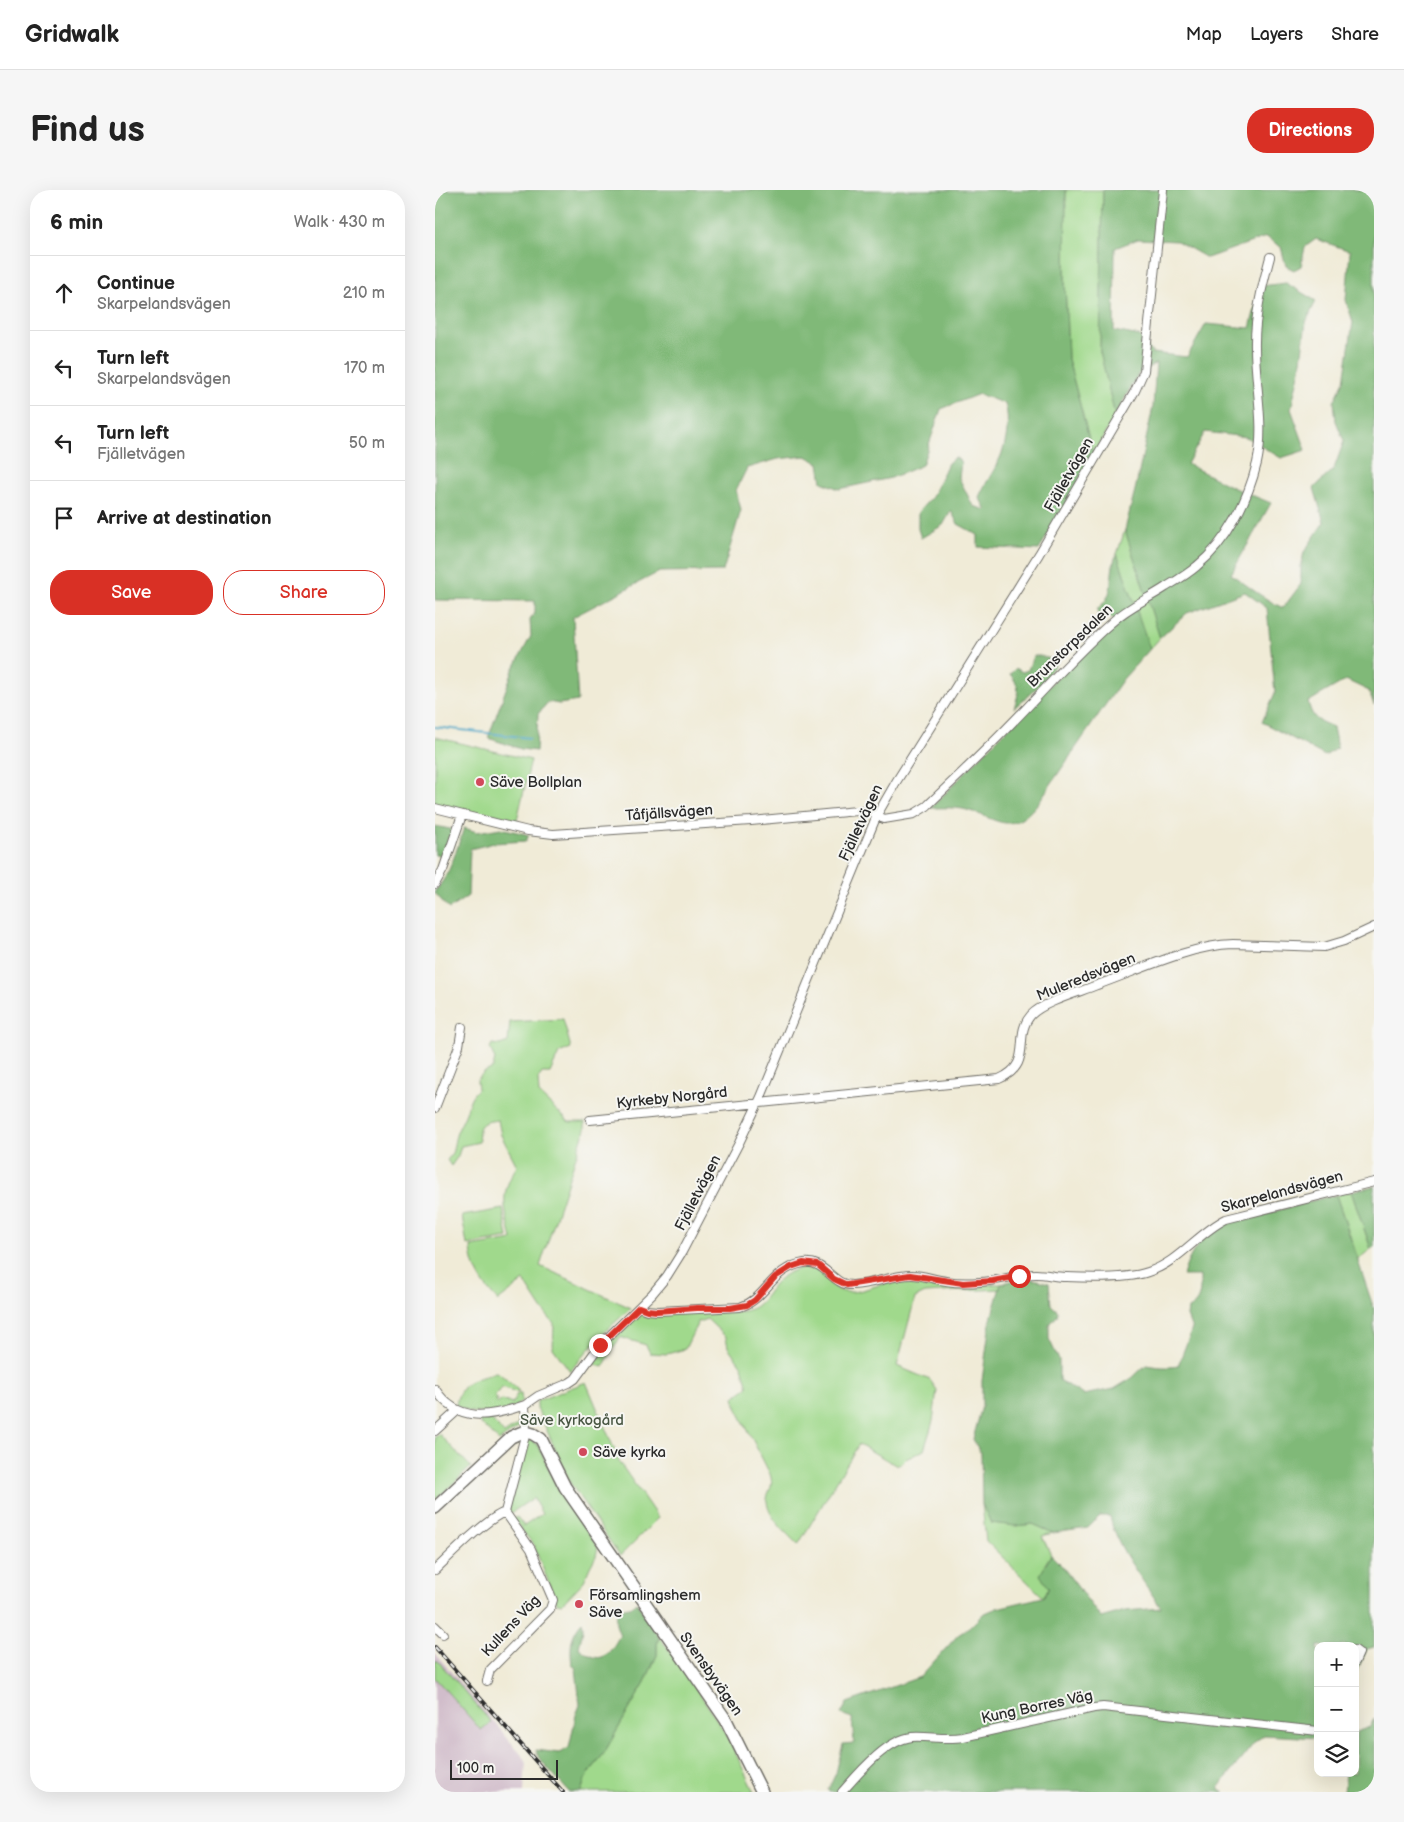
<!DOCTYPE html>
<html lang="en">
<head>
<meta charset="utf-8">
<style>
  body { margin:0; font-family:"Balsamiq Sans",sans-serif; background:#f6f6f6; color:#222 }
  .controls { position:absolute; right:15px; bottom:15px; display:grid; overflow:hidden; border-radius:10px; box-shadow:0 5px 20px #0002 }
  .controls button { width:45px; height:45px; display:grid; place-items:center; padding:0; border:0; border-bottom:1px solid #e0e0e0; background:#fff; color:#222; font:25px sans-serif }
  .scale { position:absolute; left:15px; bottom:12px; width:108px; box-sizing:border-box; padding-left:5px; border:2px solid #2b2b2b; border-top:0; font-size:14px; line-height:18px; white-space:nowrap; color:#2b2b2b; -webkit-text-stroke:4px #f6f6f2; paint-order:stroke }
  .stop { position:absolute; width:15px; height:15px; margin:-11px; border:4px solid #d93025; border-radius:50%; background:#fff }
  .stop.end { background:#d93025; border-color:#fff; box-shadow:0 1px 5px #0008 }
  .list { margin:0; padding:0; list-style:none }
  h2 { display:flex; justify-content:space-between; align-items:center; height:65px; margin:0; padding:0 20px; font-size:21px }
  h2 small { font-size:16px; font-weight:400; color:#767676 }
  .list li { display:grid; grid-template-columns:32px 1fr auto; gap:15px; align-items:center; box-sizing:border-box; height:75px; padding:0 20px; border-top:1px solid #e0e0e0 }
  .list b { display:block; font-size:19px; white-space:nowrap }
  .list p { margin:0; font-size:16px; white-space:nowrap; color:#767676 }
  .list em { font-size:16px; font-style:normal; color:#767676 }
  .actions { display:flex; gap:10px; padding:15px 20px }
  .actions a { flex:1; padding:11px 0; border:1px solid #d93025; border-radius:20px; text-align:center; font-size:18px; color:#d93025 }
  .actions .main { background:#d93025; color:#fff }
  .icon { flex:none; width:28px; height:28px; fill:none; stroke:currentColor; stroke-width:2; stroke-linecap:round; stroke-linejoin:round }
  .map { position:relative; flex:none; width:939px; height:1602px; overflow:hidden; border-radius:20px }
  header { display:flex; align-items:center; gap:30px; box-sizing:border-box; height:70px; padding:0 25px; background:#fff; border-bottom:1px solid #e0e0e0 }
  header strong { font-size:24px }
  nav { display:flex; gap:28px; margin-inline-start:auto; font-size:18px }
  .intro { display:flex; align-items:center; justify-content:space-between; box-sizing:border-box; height:120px; padding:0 30px }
  h1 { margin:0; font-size:35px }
  .button { padding:12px 22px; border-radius:20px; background:#d93025; color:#fff; font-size:18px; font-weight:700 }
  main { display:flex; gap:30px; padding:0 30px }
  aside { flex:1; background:#fff; border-radius:20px; box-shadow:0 5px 20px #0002 }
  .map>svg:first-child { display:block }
</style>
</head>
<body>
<header>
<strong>Gridwalk</strong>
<nav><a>Map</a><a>Layers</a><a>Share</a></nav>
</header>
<div class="intro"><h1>Find us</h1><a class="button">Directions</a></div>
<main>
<aside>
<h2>6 min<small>Walk · 430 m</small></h2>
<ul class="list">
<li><svg class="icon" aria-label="ahead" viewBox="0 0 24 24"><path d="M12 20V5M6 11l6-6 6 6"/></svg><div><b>Continue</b><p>Skarpelandsvägen</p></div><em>210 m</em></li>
<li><svg class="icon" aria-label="left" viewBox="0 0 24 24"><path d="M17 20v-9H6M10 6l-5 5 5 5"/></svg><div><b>Turn left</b><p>Skarpelandsvägen</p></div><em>170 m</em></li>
<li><svg class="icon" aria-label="left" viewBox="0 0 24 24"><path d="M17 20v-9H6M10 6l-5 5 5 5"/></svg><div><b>Turn left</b><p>Fjälletvägen</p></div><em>50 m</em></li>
<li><svg class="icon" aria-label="arrive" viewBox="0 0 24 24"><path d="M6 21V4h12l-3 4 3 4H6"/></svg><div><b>Arrive at destination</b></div></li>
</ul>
<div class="actions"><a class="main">Save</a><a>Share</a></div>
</aside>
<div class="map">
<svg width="939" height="1602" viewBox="0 0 939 1602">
  <rect width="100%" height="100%" fill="#f6f6f2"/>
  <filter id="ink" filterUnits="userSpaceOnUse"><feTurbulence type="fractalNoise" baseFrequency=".02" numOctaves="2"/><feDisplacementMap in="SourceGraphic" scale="10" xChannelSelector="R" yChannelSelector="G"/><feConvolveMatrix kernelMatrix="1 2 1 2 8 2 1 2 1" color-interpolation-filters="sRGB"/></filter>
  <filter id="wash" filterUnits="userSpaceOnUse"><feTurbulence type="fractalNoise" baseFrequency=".0096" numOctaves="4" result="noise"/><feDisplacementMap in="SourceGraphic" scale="20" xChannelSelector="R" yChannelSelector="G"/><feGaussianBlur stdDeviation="1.12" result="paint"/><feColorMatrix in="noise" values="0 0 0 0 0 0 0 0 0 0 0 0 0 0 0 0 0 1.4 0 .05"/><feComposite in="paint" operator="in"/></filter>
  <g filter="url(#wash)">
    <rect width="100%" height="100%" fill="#f0ebd7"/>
    <!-- industrial -->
    <path fill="#d1bdcb" d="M0 1463 91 1570 89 1602H0Z"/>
    <!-- green -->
    <path fill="#a0d98c" stroke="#66825c" d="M631 0H668L665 161 680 226 658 264 633 169 630 92Z
      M690 340 725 448 715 459 682 364Z
      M0 547 96 570 81 634 0 615Z
      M128 829 136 858 124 863 115 883H107L103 889 104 904 134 932H150V939L105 1076 196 1118 165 1146 135 1181 118 1158 119 1134 107 1119 89 1091 63 1111C48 1095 37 1079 36 1057L77 1050C70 1016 63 1007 82 976L66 945 63 930C46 932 42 934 44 952L26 956 23 966 16 976 12 970C19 963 18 958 20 949 22 939 28 932 31 923 34 913 35 906 43 899L42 890 48 883 58 878 60 869 55 858 57 854 65 855 73 852 75 832Z
      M916 1001 936 1059 923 1069 901 1005Z
      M68 1019 73 1048 32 1055 27 1026Z
      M373 1076C376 1077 381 1078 384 1080 394 1086 397 1100 410 1102 425 1104 446 1092 462 1091 485 1088 505 1095 528 1096 540 1096 553 1094 566 1094L565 1099 490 1103 480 1108 462 1176 495 1190 502 1200 498 1231 489 1260 471 1269 462 1276 424 1254 363 1355C352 1343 333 1328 332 1311 332 1299 340 1299 335 1284L302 1219 299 1207 313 1197 307 1176 293 1157 291 1147 272 1129 263 1132 250 1159 232 1164 215 1163 211 1155 185 1147 168 1177 157 1173C169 1157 183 1135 201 1125 213 1119 256 1120 270 1121 284 1122 302 1124 316 1119 329 1114 335 1097 345 1089 353 1081 363 1079 373 1076Z
      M60 1182 64 1183 84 1201 81 1202 67 1197 59 1206 61 1208 62 1214 67 1210 77 1214 82 1204H86L87 1211C76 1223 51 1224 36 1222 31 1221 26 1217 21 1215 25 1190 39 1191 60 1182Z
      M151 1192 185 1273 223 1328 185 1366 135 1293 102 1218V1211Z
      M70 1224V1226L56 1229 69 1244 84 1234 85 1232 86 1236 64 1251 40 1228Z
      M4 1244 36 1277 0 1310V1247Z
      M93 1250H96L103 1255 121 1295 163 1357 161 1366 155 1377 149 1391 127 1414 122 1413 98 1354 78 1329 82 1327 89 1336 107 1324 98 1308 76 1323 73 1321Z
      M547 1314 556 1333 581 1336 598 1334 618 1343 607 1346 616 1365 610 1374 614 1399 608 1407 551 1351Z
      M224 1447 246 1475 293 1547 319 1602H146L150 1589 169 1563 210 1492 222 1465V1454Z
      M2 1470 56 1532 46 1540 0 1488V1472Z"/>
    <!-- forest -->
    <path fill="#80b978" stroke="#567252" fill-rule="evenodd" d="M0 0H631L630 92 633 169 658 264 604 360 543 357V345L523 334 516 321 508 335 486 348 483 339V322L497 307 513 273 520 267 526 272 524 288 538 316 551 320 544 307C550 293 559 282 565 268 572 253 575 229 570 214L544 204 506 219 487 275 456 288 404 299 387 292 384 273 371 266 343 269 312 278 301 300 306 320 288 381 224 382 138 427 143 511 124 514 113 512 103 524 101 561 86 559 53 548 78 480 96 446 95 430 100 423V411L0 410Z
      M668 0H939V515L934 501 911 490 873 512C878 530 882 530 898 537L902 558 890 566 827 532 840 503 832 418 810 402 752 423 725 448 690 340 701 296 718 217 721 173 703 184 680 226 665 161ZM831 47 846 57 851 76 859 80 866 76 870 57 881 49 915 61 911 110 918 132 909 191 899 212 901 231 909 251 899 279 879 298 889 332 869 362 866 376V394L848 418C829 409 813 396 796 384L836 313 799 298 752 274 770 242 811 247 846 268 871 260 856 219 865 179 871 132 881 111 851 93 826 96 815 138 771 134 752 167 717 163 705 146 679 141 680 58 703 49 742 51 772 68Z
      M682 364 715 459 688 489 603 613C574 649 562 627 528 619 518 617 506 618 496 618L636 473 681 432 672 425 663 427V418C683 404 672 382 682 364Z
      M598 466H605L623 471 604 496 579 518C584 502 586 498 575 484L581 478 587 482 593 480Z
      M0 636 20 640 9 666 0 665Z
      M29 638 42 642 66 638 94 645 91 651 59 653 35 659 33 706 14 719 0 703V701C16 684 21 660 29 638Z
      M939 996V1057L936 1059 916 1001Z
      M901 1005 939 1119V1457L932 1459 920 1485V1456H883V1548L829 1545 820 1552 783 1598 789 1602H394L393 1600 401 1583 408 1554 419 1553 417 1528 406 1524 412 1513 485 1487 523 1445 534 1438 548 1424 562 1418 608 1407 614 1398 605 1385 616 1365 627 1376 666 1428 690 1421 726 1418C709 1391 680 1356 675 1326H665L653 1338 618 1343 598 1334 581 1336 556 1333 547 1314 546 1264 538 1249 547 1216V1191L555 1132 566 1094C584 1088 596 1087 614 1093L616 1115 623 1121 622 1126 614 1135V1149L624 1170V1190L648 1205 679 1199 697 1188 711 1175C722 1177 733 1178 743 1176L757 1139 752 1126 753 1119C767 1112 765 1100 765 1086H748C755 1060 771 1040 796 1030 804 1027 814 1028 823 1026 849 1019 874 1011 901 1005Z
      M202 1413 224 1447 222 1454V1465L210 1492 169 1563 150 1589 146 1602H134L104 1568 101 1560 124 1563 134 1558 141 1525 145 1515 141 1478 137 1475C135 1458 135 1445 147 1432 150 1441 145 1449 144 1458 166 1476 173 1467 185 1445 181 1436 177 1426 187 1419 193 1416 195 1419 202 1413Z
      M939 1529V1602H909L911 1583H920L921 1542 935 1537Z"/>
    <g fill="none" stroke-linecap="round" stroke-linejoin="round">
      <!-- stream -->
      <path stroke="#4aa7c8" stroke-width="2" d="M0 537 95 548"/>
    </g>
  </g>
  <g filter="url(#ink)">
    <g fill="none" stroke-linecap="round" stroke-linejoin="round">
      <!-- street casing -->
      <g stroke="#706e67" stroke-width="10">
        <path id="street" d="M0 618 93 641 118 644 316 631 422 621 436 622 449 629 479 624 492 616C519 590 547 564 573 537 608 502 640 464 677 432 693 417 713 409 731 397 741 391 753 384 762 376 792 352 813 310 822 273 831 233 819 192 820 152 820 123 828 94 835 67
          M0 694 8 680 27 625
          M0 918 24 856 27 837
          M155 930 564 889C600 874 577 846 596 825 608 812 645 802 662 795 702 781 756 755 798 754L889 757 909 751 939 737
          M204 1117 212 1120 223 1121 305 1117C331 1110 336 1078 369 1073 391 1070 397 1096 418 1095 438 1094 457 1085 477 1085 489 1085 500 1090 511 1091 522 1093 533 1093 545 1092 564 1091 582 1084 601 1084 611 1084 621 1087 631 1087 652 1088 693 1089 713 1082 744 1072 763 1043 791 1029L939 992
          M0 1199C23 1234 55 1227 90 1215
          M0 1241 22 1221
          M0 1380C16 1365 51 1329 70 1322
          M0 1436 8 1444
          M920 1460 924 1463 920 1472
          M52 1491 55 1480 115 1419 118 1410 96 1359 70 1322 91 1242 90 1215 103 1206 134 1193 140 1189 165 1155 217 1104 232 1086 247 1062 304 953 326 907 442 625 461 592 604 364 700 201 709 181 728 0
          M407 1602C424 1583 451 1550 477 1547 494 1546 511 1550 528 1547L659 1518 668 1517 883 1541"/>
      </g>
      <!-- secondary casing -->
      <g stroke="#706e67" stroke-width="14">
        <path id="secondary" d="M0 1318 76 1247 85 1243 91 1242 98 1244 106 1249 130 1297 291 1530 327 1602"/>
      </g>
      <!-- street -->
      <use href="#street" stroke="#fff" stroke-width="8"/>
      <!-- secondary -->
      <use href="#secondary" stroke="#fff" stroke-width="11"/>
      <!-- rail casing -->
      <g stroke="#2b2b2b" stroke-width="4">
        <path id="rail" d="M0 1457 128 1602"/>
      </g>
      <!-- rail -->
      <use href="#rail" stroke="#f6f6f2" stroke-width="2" stroke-dasharray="5.5" stroke-linecap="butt"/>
    </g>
  </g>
  <g fill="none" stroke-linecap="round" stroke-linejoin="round" filter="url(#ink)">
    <!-- route -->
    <path stroke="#d93025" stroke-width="6" d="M165 1155 204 1117 212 1120 222 1121 262 1118H295L312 1115 320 1110 340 1087 356 1077 368 1073 383 1075 399 1089 412 1095 475 1085 528 1093 558 1091 584 1086"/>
  </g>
  <!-- markers -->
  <g fill="#d1495b" stroke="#f6f6f2" stroke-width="2">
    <circle cx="45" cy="592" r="5"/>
    <circle cx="148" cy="1262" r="5"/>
    <circle cx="144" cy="1414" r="5"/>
  </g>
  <g text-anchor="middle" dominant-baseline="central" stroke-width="4" stroke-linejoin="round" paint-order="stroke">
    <!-- street labels -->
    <g font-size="15" fill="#2b2b2b" stroke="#f6f6f2">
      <text transform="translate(634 285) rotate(-60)">Fjälletvägen</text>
      <text transform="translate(635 456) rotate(-44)">Brunstorpsdalen</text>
      <text transform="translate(234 623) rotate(-4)">Tåfjällsvägen</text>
      <text transform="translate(426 633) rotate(-65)">Fjälletvägen</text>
      <text transform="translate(651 787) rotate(-22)">Muleredsvägen</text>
      <text transform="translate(237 908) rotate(-6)">Kyrkeby Norgård</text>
      <text transform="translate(847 1002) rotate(-15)">Skarpelandsvägen</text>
      <text transform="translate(263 1003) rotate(-63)">Fjälletvägen</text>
      <text transform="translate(76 1436) rotate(-47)">Kullens Väg</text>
      <text transform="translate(276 1484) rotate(55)">Svensbyvägen</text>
      <text transform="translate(602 1517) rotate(-12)">Kung Borres Väg</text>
    </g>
    <!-- poi labels -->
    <g font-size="15" fill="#2b2b2b" stroke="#f6f6f2" text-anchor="start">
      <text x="55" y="592">Säve Bollplan</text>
      <text x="158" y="1262">Säve kyrka</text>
      <text x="154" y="1405">Församlingshem<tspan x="154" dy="17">Säve</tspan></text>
    </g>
    <!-- park labels -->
    <g font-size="15" fill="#485643" stroke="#f6f6f2">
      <text x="137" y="1230">Säve kyrkogård</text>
    </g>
  </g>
</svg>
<div class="controls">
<button>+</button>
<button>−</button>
<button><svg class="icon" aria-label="layers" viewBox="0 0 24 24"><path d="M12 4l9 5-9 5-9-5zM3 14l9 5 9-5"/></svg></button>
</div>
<div class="scale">100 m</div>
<div class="stop" style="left:584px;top:1086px"></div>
<div class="stop end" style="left:165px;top:1155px"></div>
</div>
</main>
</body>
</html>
